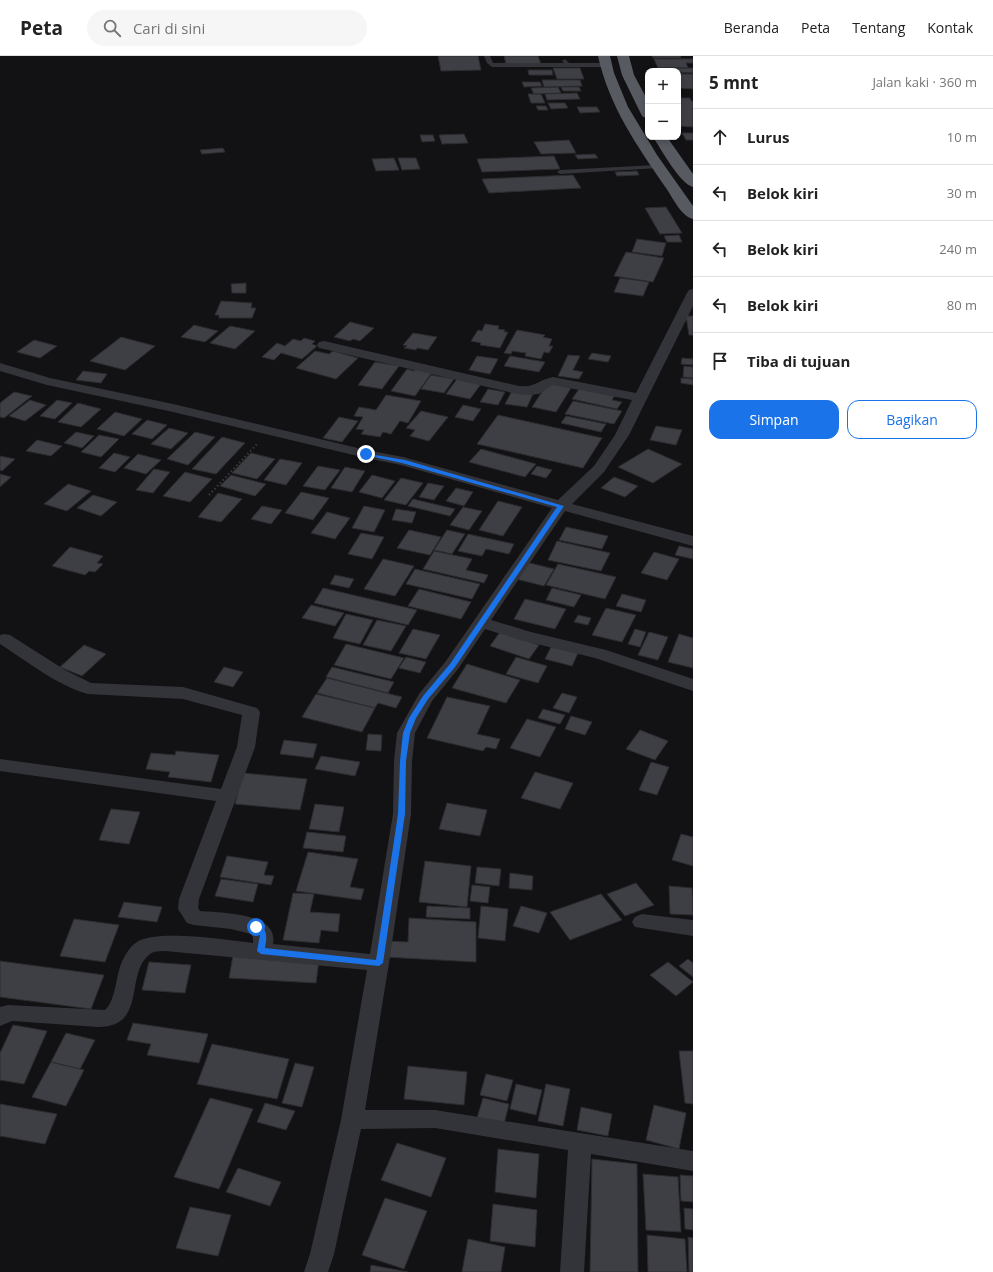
<!DOCTYPE html>
<html lang="id">
<head>
<meta charset="utf-8">
<style>
  body { margin:0; font-family:"Open Sans",sans-serif; background:#f6f6f6; color:#222 }
  .controls { position:absolute; right:12px; top:12px; display:grid; overflow:hidden; border-radius:8px; box-shadow:0 2px 6px #0003 }
  .controls button { width:36px; height:36px; display:grid; place-items:center; padding:0; border:0; border-bottom:1px solid #e0e0e0; background:#fff; color:#222; font:20px sans-serif }
  .stop { position:absolute; width:12px; height:12px; margin:-9px; border:3px solid #1a73e8; border-radius:50%; background:#fff }
  .stop.end { background:#1a73e8; border-color:#fff; box-shadow:0 1px 4px #0008 }
  .list { margin:0; padding:0; list-style:none }
  h2 { display:flex; justify-content:space-between; align-items:center; height:52px; margin:0; padding:0 16px; font-size:17px }
  h2 small { font-size:13px; font-weight:400; color:#767676 }
  .list li { display:grid; grid-template-columns:26px 1fr auto; gap:12px; align-items:center; box-sizing:border-box; height:56px; padding:0 16px; border-top:1px solid #e0e0e0 }
  .list b { display:block; font-size:15px; white-space:nowrap }
  .list em { font-size:13px; font-style:normal; color:#767676 }
  .actions { display:flex; gap:8px; padding:12px 16px }
  .actions a { flex:1; padding:9px 0; border:1px solid #1a73e8; border-radius:12px; text-align:center; font-size:14px; color:#1a73e8 }
  .actions .main { background:#1a73e8; color:#fff }
  .icon { flex:none; width:22px; height:22px; fill:none; stroke:currentColor; stroke-width:2; stroke-linecap:round; stroke-linejoin:round }
  .map { position:relative; flex:none; width:693px; height:1216px; overflow:hidden }
  header { display:flex; align-items:center; gap:24px; box-sizing:border-box; height:56px; padding:0 20px; background:#fff; border-bottom:1px solid #e0e0e0 }
  header strong { font-size:19px }
  nav { display:flex; gap:22px; margin-inline-start:auto; font-size:14px }
  .search { width:280px; height:36px; background:#f6f6f6; display:flex; align-items:center; gap:10px; box-sizing:border-box; padding:0 14px; border-radius:22px; color:#767676; font-size:15px }
  main { display:flex }
  aside { flex:1; background:#fff }
  .map>svg:first-child { display:block }
</style>
</head>
<body>
<header>
<strong>Peta</strong>
<div class="search"><svg class="icon" aria-label="search" viewBox="0 0 24 24"><circle cx="10" cy="10" r="6"/><path d="M15 15l6 6"/></svg>Cari di sini</div>
<nav><a>Beranda</a><a>Peta</a><a>Tentang</a><a>Kontak</a></nav>
</header>
<main>
<div class="map">
<svg width="693" height="1216" viewBox="0 0 693 1216">
  <rect width="100%" height="100%" fill="#121214"/>
  <!-- building -->
  <path fill="#3e3f44" stroke="#2c2c30" d="M438 0H478L481 14 441 15Z
    M504 0H538L541 8H506Z
    M652 0H680L681 2H653Z
    M654 3H693V7H686L688 12H658Z
    M553 12H580L584 23H557Z
    M658 12H693V17L659 15Z
    M528 14H552L553 19H529Z
    M678 18H693V33L678 32Z
    M542 24H580L582 30 544 31Z
    M522 26H540L542 30 524 31Z
    M558 31 561 37 534 38 531 32Z
    M561 31H579L581 35H563Z
    M577 37 580 43 547 44 545 38Z
    M528 38H541L545 47H531Z
    M678 42H690L691 45H693V71L678 70Z
    M548 47H565L568 52 551 53Z
    M536 50H546L548 54H538Z
    M577 51H597L600 56 580 57Z
    M682 77H693V84H686Z
    M464 78 468 87 442 88 439 79Z
    M420 79H433L435 85 422 86Z
    M569 84 576 97 541 98 534 86Z
    M223 92 225 96 202 98 200 94Z
    M595 98 598 102 578 103 575 99Z
    M554 100 560 113 482 116 477 103Z
    M394 102 399 114 376 115 372 103Z
    M398 102H416L420 113 402 114Z
    M637 115 639 119 617 120 615 116Z
    M573 119 581 132 489 137 482 123Z
    M666 151 682 177 660 178 645 152Z
    M679 179 682 186H667L664 180Z
    M637 183 666 187 662 200 632 196Z
    M626 196 664 202 653 226 614 220Z
    M620 222 649 226 643 240 614 236Z
    M246 227V237H232L231 228Z
    M221 245 252 247 251 252H256L252 262H219V259H215Z
    M686 260H693V279H689Z
    M350 266 374 272 360 285 353 283 350 285 334 281Z
    M485 268 499 270 498 273 505 274 504 276H508L500 292 480 289 481 287 471 285 478 274 482 275Z
    M194 269 218 275 205 286 181 281Z
    M230 270 255 275 235 293 210 287Z
    M517 274 545 279 543 281 552 283 549 290H553L549 297 544 296 541 303 525 300 526 297 512 295 511 298 504 297Z
    M413 277 437 281 428 294 417 292 416 294 404 292 407 290 403 289Z
    M121 281 155 290 125 314 90 305Z
    M304 282 315 285 312 288 317 290 302 303 281 297 274 304 262 301 277 287 285 290 293 283 301 285Z
    M34 284 57 290 40 302 17 296Z
    M315 295 329 298 333 295 358 302 336 323 296 312Z
    M592 297 611 300 608 306 588 303Z
    M568 299 580 300 573 314 583 316 579 323 558 320Z
    M477 300 498 303 490 318 469 314Z
    M510 300 545 306 539 316 504 310Z
    M682 302 693 303V309L681 308Z
    M375 306 399 310 382 333 358 329Z
    M684 310 693 311V322L683 321Z
    M416 312 433 315 415 340 391 335 407 313 414 315Z
    M83 315 107 318 101 327 76 324Z
    M431 319 454 323 444 337 421 333Z
    M681 322 693 323V329L681 327Z
    M457 323 481 328 470 343 446 338Z
    M548 327 571 332 556 356 532 351Z
    M488 333 505 336 498 349 480 346Z
    M579 333 616 337 612 344 622 346 617 353 572 343Z
    M512 335 533 338 527 351 505 348Z
    M14 336 32 340 4 362 0 361V347Z
    M386 339 421 345 408 367 400 365 391 378 383 376 380 381 361 378 364 374 356 373 363 361 354 360 359 351 376 354Z
    M30 344 46 349 25 365 9 360Z
    M57 344 72 347 55 363 40 360Z
    M573 345 622 355 614 368 565 358Z
    M78 347 101 353 81 371 58 366Z
    M463 349 481 353 473 365 455 361Z
    M421 355 448 361 429 385 410 380 415 374 406 372Z
    M115 356 142 363 124 380 97 373Z
    M498 359 602 382 583 412 477 388Z
    M566 360 606 368 601 376 561 367Z
    M339 361 358 365 342 386 323 382Z
    M147 364 167 369 152 383 132 378Z
    M656 370 682 374 676 389 650 384Z
    M169 372 188 377 171 393 151 388Z
    M76 376 94 380 82 392 64 387Z
    M195 376 215 381 188 409 167 403Z
    M99 379 119 383 101 401 81 396Z
    M222 381 245 387 216 418 192 413Z
    M37 384 62 390 51 400 26 395Z
    M481 393 536 408 525 421 469 406Z
    M648 393 682 408 653 427 618 411Z
    M114 397 130 401 115 416 99 412Z
    M251 397 275 403 257 423 232 417Z
    M138 398 161 404 146 418 124 412Z
    M0 400 15 403 2 415 0 414Z
    M280 403 302 407 286 429 264 424Z
    M318 410 340 414 325 434 303 430Z
    M537 410 552 414 546 422 531 418Z
    M345 411 365 415 352 436 331 432Z
    M154 413 170 416 153 437 136 434Z
    M185 416 212 423 190 446 163 440Z
    M0 418 11 421 0 431Z
    M231 419 266 428 255 440 220 430Z
    M372 419 395 425 382 442 359 436Z
    M614 421 638 430 625 441 601 432Z
    M401 422 423 427 406 449 384 444Z
    M428 427 444 430 434 444 419 441Z
    M68 428 91 435 67 455 44 448Z
    M456 432 473 436 464 450 446 445Z
    M301 436 329 442 313 464 285 457Z
    M218 437 242 443 221 466 198 461Z
    M93 439 117 446 101 460 77 452Z
    M413 443 455 453 450 460 408 450Z
    M498 445 522 451 503 480 479 474Z
    M262 450 282 454 271 468 251 463Z
    M364 450 385 454 374 476 352 472Z
    M463 451 482 455 469 474 450 469Z
    M396 453 416 456 412 467 392 464Z
    M327 456 350 462 335 483 311 477Z
    M566 471 608 480 602 493 559 484Z
    M409 474 441 481 430 499 397 492Z
    M447 474 465 478 452 498 434 494Z
    M361 477 384 481 372 503 348 498Z
    M468 478 514 488 509 498 486 493 482 500 458 495Z
    M557 485 610 497 601 515 548 504Z
    M679 490 693 493V503L675 499Z
    M70 491 103 500 97 507 103 508 95 516 89 515 85 519 52 510Z
    M434 495 472 503 466 514 488 519 484 527 423 513Z
    M654 496 679 503 667 524 641 517Z
    M383 503 414 510 395 540 364 533Z
    M526 506 554 513 544 530 516 523Z
    M558 508 616 521 605 543 546 529Z
    M415 513 480 528 472 543 406 528Z
    M335 519 354 523 349 532 330 528Z
    M323 532 417 554 408 569 314 547Z
    M552 532 581 539 574 551 546 544Z
    M419 533 471 546 461 563 408 550Z
    M622 538 646 544 641 556 616 550Z
    M525 543 566 553 555 573 514 563Z
    M311 549 344 557 335 570 302 562Z
    M606 552 636 559 622 586 592 579Z
    M346 558 373 564 360 588 333 582Z
    M578 559 591 562 588 569 574 566Z
    M377 564 406 570 391 595 363 589Z
    M413 573 440 579 426 603 399 597Z
    M635 573 646 576 640 591 628 588Z
    M500 576 539 589 529 603 490 590Z
    M649 576 668 581 658 604 638 599Z
    M679 578 693 582V612L668 606Z
    M346 588 404 602 391 623 334 609Z
    M84 589 106 598 82 620 60 611Z
    M551 591 578 597 572 610 545 603Z
    M406 601 426 606 420 617 399 612Z
    M516 601 547 610 538 627 506 618Z
    M467 608 520 624 506 647 452 632Z
    M224 611 243 616 233 631 214 626Z
    M332 611 394 626 388 637 326 621Z
    M327 622 402 641 396 652 378 647 375 652 317 637Z
    M562 637 577 641 569 657 553 652Z
    M316 638 375 652 362 676 302 661Z
    M447 641 490 650 477 678 500 683 496 693 486 691 483 695 427 682Z
    M543 653 565 659 560 668 538 662Z
    M571 660 592 666 585 679 565 673Z
    M527 663 556 671 540 701 510 692Z
    M640 674 668 685 655 704 626 693Z
    M368 678 382 679 381 695 366 694Z
    M284 684 317 688 313 702 280 698Z
    M176 695 219 699 211 726 168 721 170 716 146 713 151 697 175 699Z
    M321 700 360 706 355 720 315 713Z
    M651 706 669 711 657 739 639 734Z
    M535 716 573 727 560 753 521 742Z
    M243 717 307 723 300 754 235 748Z
    M447 747 487 754 480 780 439 773Z
    M315 748 344 751 339 776 309 773Z
    M111 753 140 756 129 788 99 784Z
    M307 776 346 780 343 796 303 792Z
    M681 778 693 781V810L672 804Z
    M308 796 358 803 350 831 364 833 361 844 296 835Z
    M227 800 268 806 264 819 274 820 271 829 220 821Z
    M425 805 471 810 467 851 419 846Z
    M477 811 501 813 499 830 475 827Z
    M510 817 533 820 532 834 509 832Z
    M221 823 258 828 253 846 215 840Z
    M636 827 654 849 625 860 607 838Z
    M472 829 490 831 488 847 470 845Z
    M669 830 692 832 693 859 670 858Z
    M293 837 314 838 310 856 340 858 338 876 321 874 319 887 283 884Z
    M601 838 622 864 570 884 550 856Z
    M124 846 162 851 157 866 118 861Z
    M427 850 470 852V863L426 861Z
    M481 850 508 853 505 885 478 882Z
    M521 850 547 857 539 877 513 870Z
    M409 862 476 866V906L385 901 386 885 408 886Z
    M74 863 119 869 105 906 60 900Z
    M233 899 319 904 316 927 229 922Z
    M688 903 693 907V921L679 910Z
    M0 905 104 919 91 953 0 941Z
    M149 906 191 909 185 937 142 934Z
    M668 906 693 926 676 940 650 919Z
    M133 967 208 978 199 1007 147 999 151 988 127 984Z
    M13 969 47 975 24 1028 0 1024V997Z
    M66 977 95 984 80 1013 51 1006Z
    M212 988 289 1003 277 1043 197 1028Z
    M679 995H693V1048L685 1047Z
    M51 1006 84 1014 66 1050 32 1041Z
    M295 1007 314 1011 302 1051 282 1047Z
    M408 1010 467 1016 464 1049 404 1043Z
    M486 1018 513 1024 507 1045 480 1039Z
    M516 1028 542 1034 536 1059 510 1053Z
    M546 1028 570 1033 563 1070 538 1065Z
    M210 1042 253 1053 219 1133 174 1121Z
    M483 1042 509 1048 504 1068 477 1062Z
    M265 1047 295 1055 286 1074 257 1066Z
    M0 1048 57 1058 45 1088 0 1080Z
    M654 1049 686 1057 679 1093 646 1084Z
    M581 1051 612 1058 608 1080 577 1074Z
    M397 1087 446 1102 431 1141 381 1124Z
    M498 1093 539 1098 536 1142 495 1136Z
    M592 1103 637 1108 638 1216H590Z
    M238 1112 281 1126 270 1150 226 1136Z
    M643 1118 678 1121 681 1176 646 1174Z
    M680 1119 693 1120V1146L681 1145Z
    M385 1142 427 1155 404 1213 362 1199Z
    M493 1148 537 1154 535 1191 490 1185Z
    M190 1151 231 1159 218 1200 176 1192Z
    M684 1152 693 1153V1174L685 1173Z
    M647 1179 685 1183 687 1216H648Z
    M688 1181 693 1182V1216H689Z
    M468 1183 505 1191 501 1216H462Z
    M371 1209 408 1216H370Z"/>
  <g fill="none" stroke-linecap="round" stroke-linejoin="round">
    <!-- path -->
    <path stroke="#393b40" stroke-width="2" stroke-dasharray="1.5 2.5" stroke-linecap="butt" d="M209 439 258 387"/>
    <!-- service -->
    <path fill="#333439" fill-rule="evenodd" d="M484 0H490L493 7H564L562 5 565 3 569 7H605L608 9 605 11H492L487 7Z
      M657 109 659 110V112L560 118 557 116 560 114Z"/>
    <!-- minor -->
    <path fill="#333439" fill-rule="evenodd" d="M693 233V250L629 379 604 416 572 448 693 480V490L565 455 491 564 531 576 606 594 693 623V635L595 602 520 584 485 573 458 613 432 645 415 677 412 705 411 758 389 907 365 1054H435L693 1095V1115L591 1098 584 1216H560L568 1094 435 1072 361 1073 334 1198 328 1216H304L310 1198 341 1064 367 914 165 895C160 895 154 895 150 898 124 917 148 971 98 971L12 965 0 970V951L8 949 105 954C115 946 116 921 121 908 124 901 129 891 137 886 158 873 226 884 253 887V881L251 878 231 873 194 869 187 867 178 853 179 843 216 745 0 715V703L221 733 237 691 242 659 183 643 88 638C56 629 27 605 0 588V579L4 578 10 579 65 614 91 627 183 631 257 652 260 656 255 691 199 843 198 852 200 855C221 857 279 856 273 888L370 898 393 758 394 705 397 677 419 638 446 605 552 452 401 409 366 402 173 356 47 329 0 315V307L50 322 173 348 366 394 403 401 558 444 594 410 615 379 632 344 553 329 539 338 529 339 517 338 324 293 319 292 317 289 319 286 324 285 519 330C535 332 538 324 553 321L636 337 687 237 689 234Z
      M642 858 693 864V880L635 871 632 866 635 861Z"/>
    <!-- trunk -->
    <path fill="#575a61" fill-rule="evenodd" d="M598 0H610L614 17 628 51 657 99 693 150V163C681 160 673 142 666 132 637 90 609 50 598 0Z
      M617 0H629L634 19 648 45V62L643 61 641 58 622 19Z
      M653 81H667L693 118V131C680 128 661 93 653 81Z"/>
  </g>
  <!-- route -->
  <path fill="#1a73e8" d="M364 397 405 404 564 450 455 611 428 643 416 662 410 677 406 705 405 758 383 907 379 910 261 898 257 895 260 879 252 871 256 868C268 872 267 881 265 892L376 904 398 758 400 705 403 677 409 662 423 640 450 608 557 451 402 407 364 399Z"/>
</svg>
<div class="controls">
<button>+</button>
<button>−</button>
</div>
<div class="stop" style="left:256px;top:871px"></div>
<div class="stop end" style="left:366px;top:398px"></div>
</div>
<aside>
<h2>5 mnt<small>Jalan kaki · 360 m</small></h2>
<ul class="list">
<li><svg class="icon" aria-label="ahead" viewBox="0 0 24 24"><path d="M12 20V5M6 11l6-6 6 6"/></svg><div><b>Lurus</b></div><em>10 m</em></li>
<li><svg class="icon" aria-label="left" viewBox="0 0 24 24"><path d="M17 20v-9H6M10 6l-5 5 5 5"/></svg><div><b>Belok kiri</b></div><em>30 m</em></li>
<li><svg class="icon" aria-label="left" viewBox="0 0 24 24"><path d="M17 20v-9H6M10 6l-5 5 5 5"/></svg><div><b>Belok kiri</b></div><em>240 m</em></li>
<li><svg class="icon" aria-label="left" viewBox="0 0 24 24"><path d="M17 20v-9H6M10 6l-5 5 5 5"/></svg><div><b>Belok kiri</b></div><em>80 m</em></li>
<li><svg class="icon" aria-label="arrive" viewBox="0 0 24 24"><path d="M6 21V4h12l-3 4 3 4H6"/></svg><div><b>Tiba di tujuan</b></div></li>
</ul>
<div class="actions"><a class="main">Simpan</a><a>Bagikan</a></div>
</aside>
</main>
</body>
</html>
